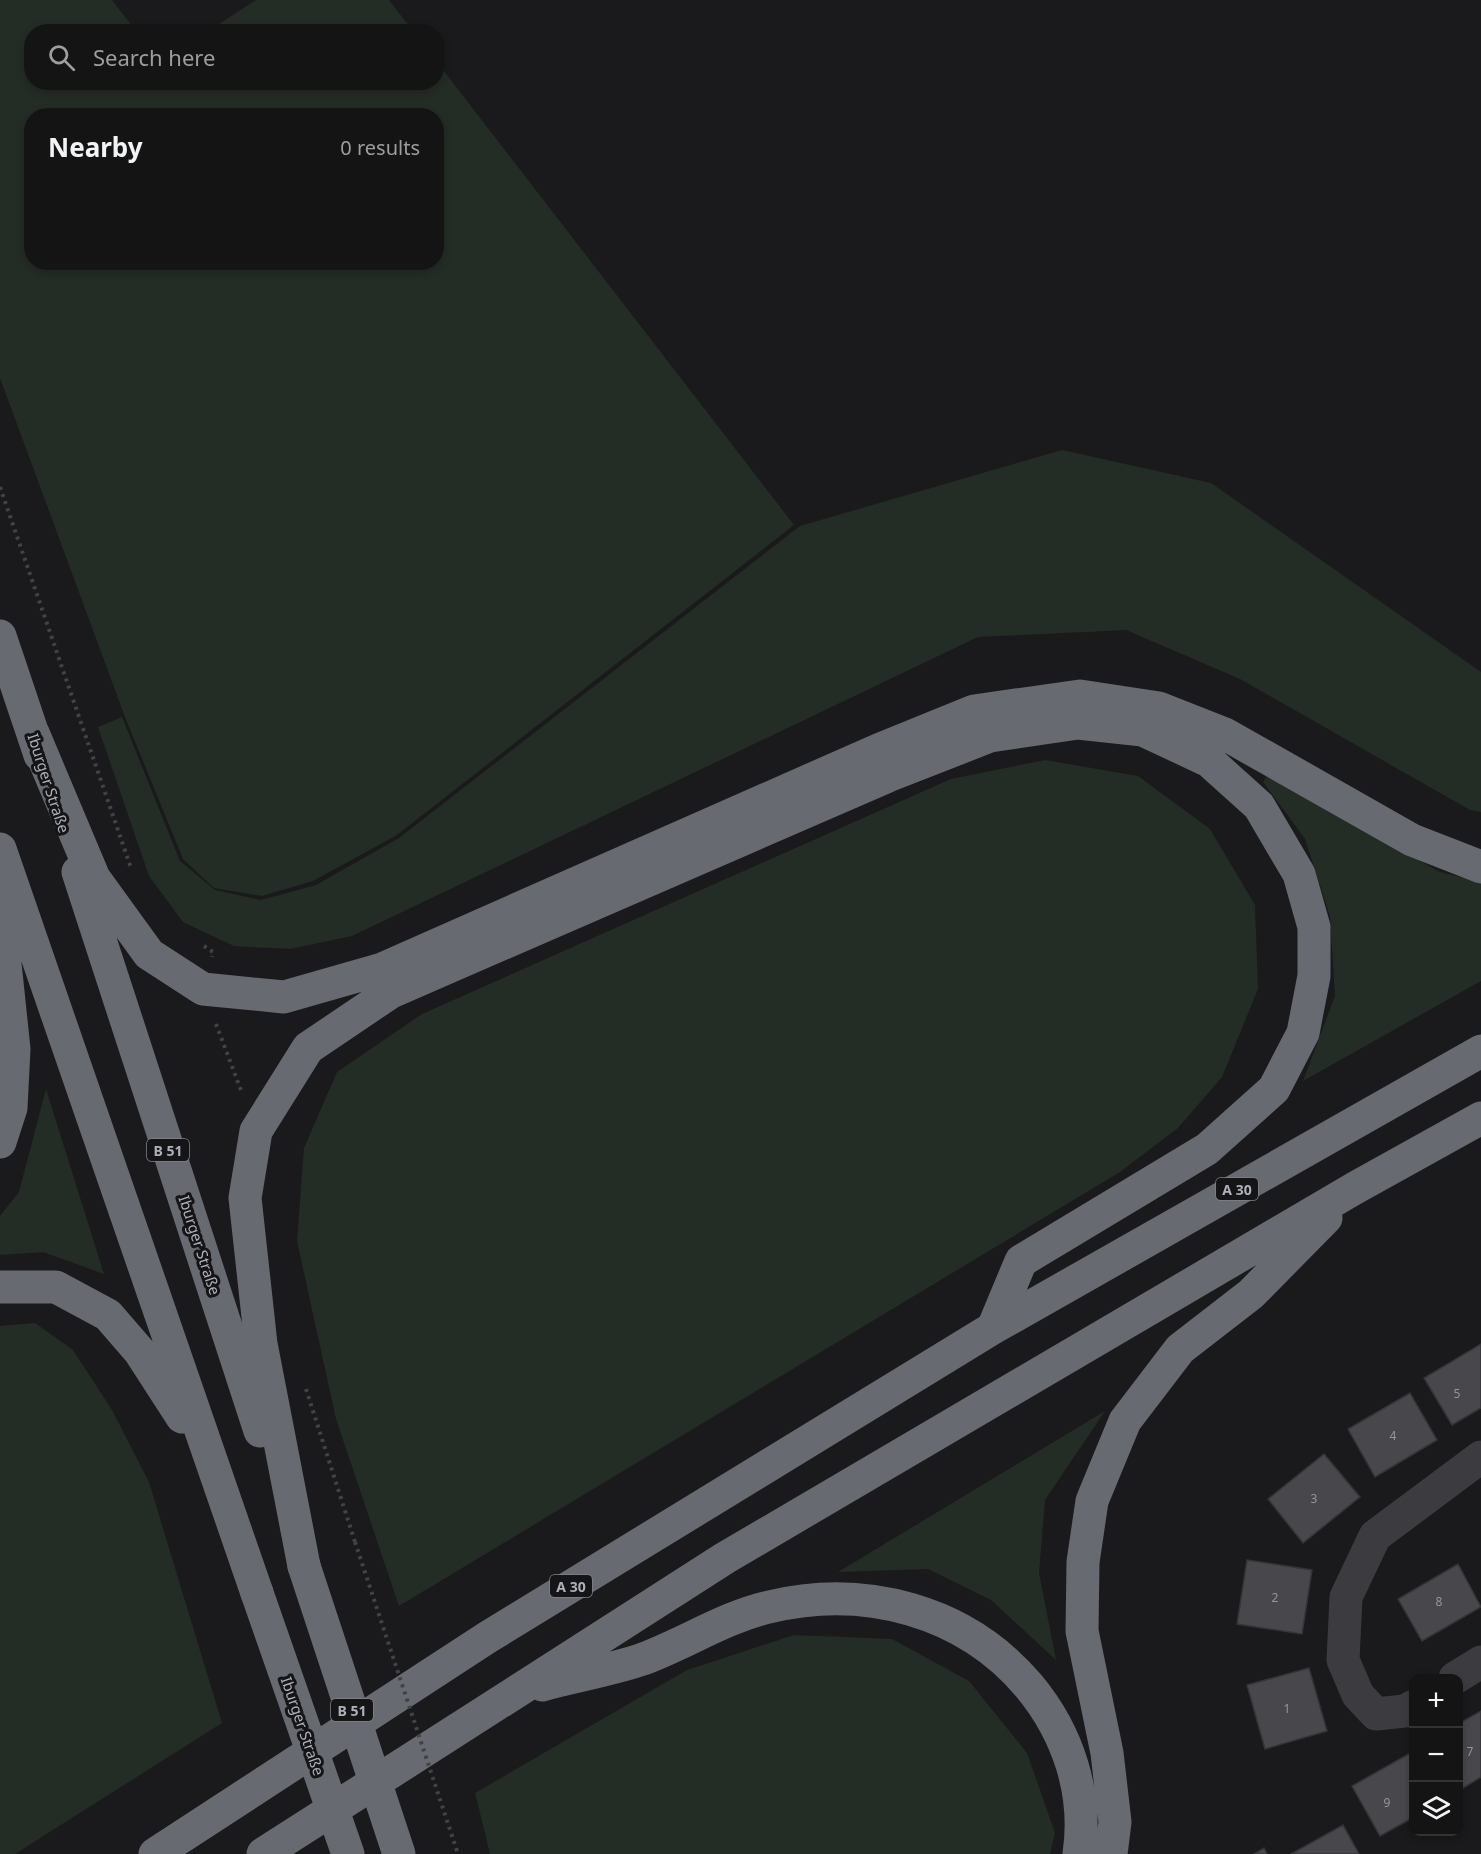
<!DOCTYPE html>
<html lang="en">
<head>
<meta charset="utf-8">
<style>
  body { margin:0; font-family:"Noto Sans",sans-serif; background:#212122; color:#f1f3f6 }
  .controls { position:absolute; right:18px; bottom:18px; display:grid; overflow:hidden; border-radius:12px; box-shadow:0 3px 9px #0003 }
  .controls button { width:54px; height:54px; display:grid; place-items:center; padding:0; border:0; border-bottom:2px solid #333334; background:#141415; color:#f1f3f6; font:30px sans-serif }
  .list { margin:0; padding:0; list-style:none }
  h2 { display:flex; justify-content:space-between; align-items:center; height:78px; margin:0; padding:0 24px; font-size:26px }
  h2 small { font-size:20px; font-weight:400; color:#9d9ea0 }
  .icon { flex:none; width:33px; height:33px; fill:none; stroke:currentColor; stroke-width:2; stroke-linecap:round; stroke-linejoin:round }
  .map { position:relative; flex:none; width:1481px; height:1854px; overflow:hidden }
  .search { position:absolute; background:#141415; box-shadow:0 3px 9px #0003; left:24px; top:24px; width:420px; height:66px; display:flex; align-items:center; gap:15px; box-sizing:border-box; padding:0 21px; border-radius:24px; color:#9d9ea0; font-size:22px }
  .panel { position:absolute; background:#141415; box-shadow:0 3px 9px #0003; left:24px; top:108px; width:420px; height:162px; border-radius:24px }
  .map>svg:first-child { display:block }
</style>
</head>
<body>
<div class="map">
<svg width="1481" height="1854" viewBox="0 0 1481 1854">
  <rect width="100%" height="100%" fill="#1a1a1c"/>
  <!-- green -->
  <path fill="#242c26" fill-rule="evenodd" d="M0 0H112L136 31 32 32V82H436L437 62 794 525 397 835 313 881 262 896 214 888 183 859 125 717 0 378ZM32 116H436V262H32Z
    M256 0H389L413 31H208Z
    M1062 450 1211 483 1481 672V812L1470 810 1240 679 1126 630 978 637 352 936 290 949 234 946 183 922 149 876 98 727 122 717 180 861 215 890 261 900 316 885 399 838 800 526Z
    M1045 760 1138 776 1210 829 1255 905 1258 989 1222 1077 1178 1128 1120 1172 399 1606 336 1419 297 1241 304 1148 337 1072 422 1014 951 779Z
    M1267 776 1440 872 1481 882V981L1303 1081 1335 996 1330 916 1305 839 1263 782Z
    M46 1089 104 1274 43 1252 0 1255V1216L19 1192Z
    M35 1323 73 1350 112 1410 149 1482 222 1723 15 1854H0V1326Z
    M1105 1411 1045 1500 1039 1573 1056 1660 991 1600 928 1569 838 1572Z
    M794 1635 892 1639 969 1681 1027 1753 1055 1833 1050 1854H490L475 1793 687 1670Z"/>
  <!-- building -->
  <path fill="#47474c" stroke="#353438" stroke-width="1.5" d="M1481 1344V1408L1452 1425 1424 1378Z
    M1410 1393 1437 1440 1375 1477 1348 1429Z
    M1324 1454 1360 1497 1303 1543 1268 1499Z
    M1247 1560 1312 1570 1302 1634 1237 1624Z
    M1458 1564 1481 1607 1422 1641 1398 1599Z
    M1309 1668 1327 1731 1265 1749 1247 1685Z
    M1481 1711V1777L1463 1788 1458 1781V1724Z
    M1414 1751V1817L1380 1836 1352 1786Z
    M1343 1825 1359 1854H1291Z
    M1264 1848 1267 1854H1254Z"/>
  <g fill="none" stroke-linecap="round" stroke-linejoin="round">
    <!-- path -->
    <path stroke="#424347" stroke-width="4" stroke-dasharray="3 4.5" stroke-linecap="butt" d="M0 487 131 868
      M204 946 213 952 212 957
      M216 1024 242 1093
      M306 1389 355 1542"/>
    <!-- street -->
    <path stroke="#3c3c40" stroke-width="33" d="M1455 1678 1481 1662
      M1414 1706 1405 1711 1376 1714 1358 1695 1343 1660 1346 1597 1375 1536 1481 1457"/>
    <!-- highway -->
    <path stroke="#686a71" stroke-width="33" d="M0 636 40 755
      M33 733 94 878 149 954 203 989 284 997 382 969 878 750 974 711 1080 696 1159 708 1225 734 1412 840 1481 867
      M0 849 257 1593
      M78 872 260 1431
      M0 916 14 1049 11 1108 0 1142
      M0 1287H56L108 1315 140 1352 182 1417
      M304 1566 261 1344 245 1198 256 1131 308 1048 391 992 888 776 990 736 1078 723 1143 730 1209 761 1259 806 1299 874 1314 927V976L1303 1033 1274 1089 1207 1149 1021 1261 993 1328
      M542 1685C575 1676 611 1670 643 1659 686 1643 725 1617 769 1607 864 1584 965 1610 1029 1686 1068 1733 1088 1793 1079 1854
      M155 1854 488 1637 993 1328 1481 1051
      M263 1854 725 1558 1355 1188 1481 1118
      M1111 1854 1115 1822 1107 1753 1082 1631 1083 1562 1092 1501 1125 1421 1180 1349 1251 1294 1326 1218"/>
    <!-- path-bridge -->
    <path stroke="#424347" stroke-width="4" stroke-dasharray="3 4.5" stroke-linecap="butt" d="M355 1542 458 1854"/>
    <!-- highway-bridge -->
    <path stroke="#686a71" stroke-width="33" d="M304 1566 399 1854
      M257 1593 348 1854"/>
  </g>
  <g text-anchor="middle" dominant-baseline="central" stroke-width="6" stroke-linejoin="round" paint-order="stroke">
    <!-- number labels -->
    <g font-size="12" fill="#94969e">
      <text x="1457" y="1393">5</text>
      <text x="1393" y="1435">4</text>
      <text x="1314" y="1498">3</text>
      <text x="1275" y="1597">2</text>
      <text x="1439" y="1601">8</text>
      <text x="1287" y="1708">1</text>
      <text x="1470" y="1751">7</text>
      <text x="1387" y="1802">9</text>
    </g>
    <!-- shield labels -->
    <g fill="#151517" stroke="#808289" stroke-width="1.5">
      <rect x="147" y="1139" width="42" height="22" rx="4.5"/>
      <rect x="1216" y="1178" width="42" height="22" rx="4.5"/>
      <rect x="550" y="1575" width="42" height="22" rx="4.5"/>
      <rect x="331" y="1699" width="42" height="22" rx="4.5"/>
    </g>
    <g font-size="14" font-weight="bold" fill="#aeb1ba">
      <text x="168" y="1150">B 51</text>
      <text x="1237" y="1189">A 30</text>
      <text x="571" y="1586">A 30</text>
      <text x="352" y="1710">B 51</text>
    </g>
    <!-- street labels -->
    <g font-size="15" fill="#aeb1ba" stroke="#151517">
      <text transform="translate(49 783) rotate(72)">Iburger Straße</text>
      <text transform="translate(200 1245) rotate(72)">Iburger Straße</text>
      <text transform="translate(303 1726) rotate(71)">Iburger Straße</text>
    </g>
  </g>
</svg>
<div class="controls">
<button>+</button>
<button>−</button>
<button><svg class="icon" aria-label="layers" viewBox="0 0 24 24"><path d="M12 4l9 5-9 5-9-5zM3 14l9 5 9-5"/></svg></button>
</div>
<div class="search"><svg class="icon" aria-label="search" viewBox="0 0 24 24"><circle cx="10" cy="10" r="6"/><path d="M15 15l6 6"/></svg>Search here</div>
<section class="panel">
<h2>Nearby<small>0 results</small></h2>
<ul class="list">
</ul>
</section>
</div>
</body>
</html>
